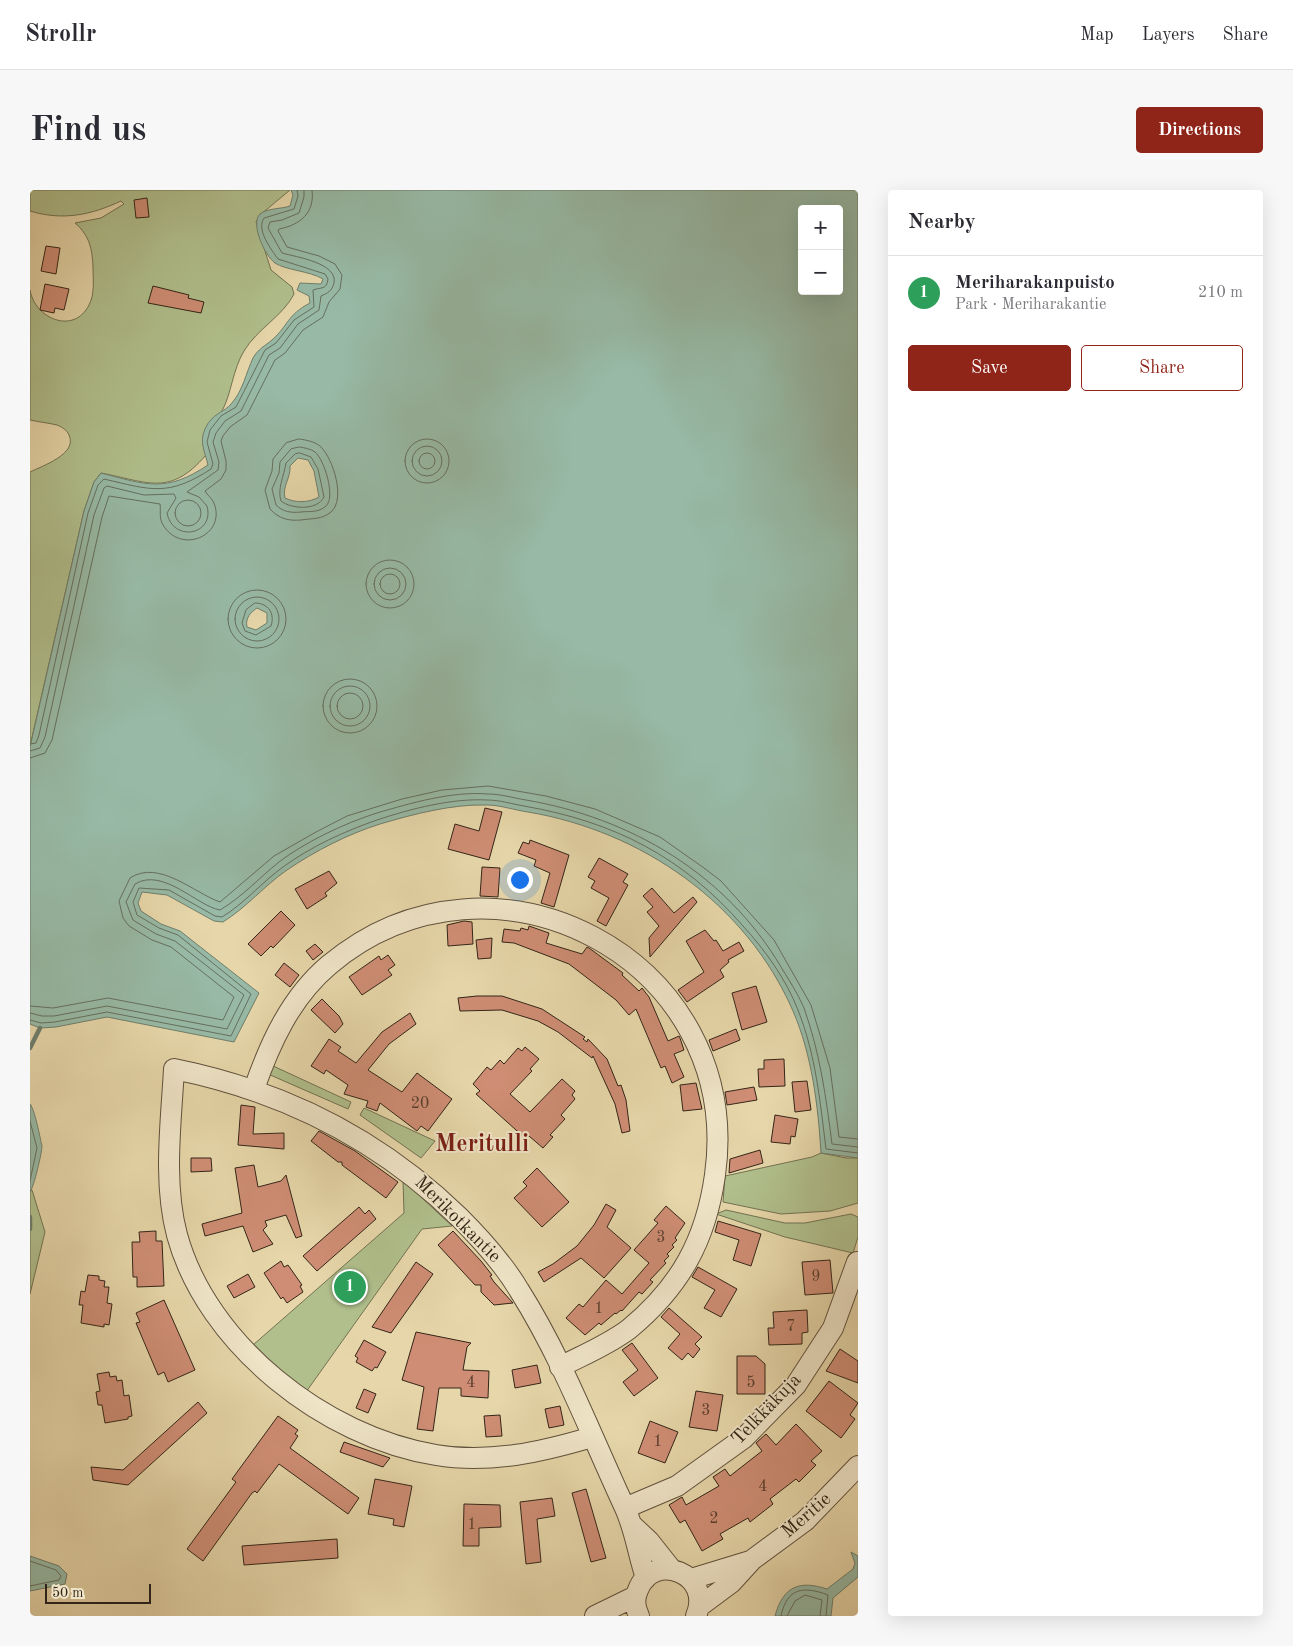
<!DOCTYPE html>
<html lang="en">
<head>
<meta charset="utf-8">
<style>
  body { margin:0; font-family:"Old Standard TT",serif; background:#f7f7f7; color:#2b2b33 }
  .controls { position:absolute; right:15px; top:15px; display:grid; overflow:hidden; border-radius:5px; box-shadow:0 5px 20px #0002 }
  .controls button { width:45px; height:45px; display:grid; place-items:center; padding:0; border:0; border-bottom:1px solid #e1e1e2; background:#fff; color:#2b2b33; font:25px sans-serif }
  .scale { position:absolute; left:15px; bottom:12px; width:106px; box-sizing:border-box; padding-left:5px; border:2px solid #332517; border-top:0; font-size:14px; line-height:18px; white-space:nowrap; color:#332517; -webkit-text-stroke:4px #efe4c7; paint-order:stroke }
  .you { position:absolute; left:489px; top:689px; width:18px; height:18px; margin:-12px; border:4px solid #fff; border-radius:50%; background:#1a73e8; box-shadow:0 0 0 8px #1a73e833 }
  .badge { display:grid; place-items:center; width:32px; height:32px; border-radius:50%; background:#8f2418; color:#fff; font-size:16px; font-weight:700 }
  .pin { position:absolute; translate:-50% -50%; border:2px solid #fff; box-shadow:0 1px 5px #0006 }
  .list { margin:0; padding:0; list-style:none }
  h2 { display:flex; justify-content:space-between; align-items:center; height:65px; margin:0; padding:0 20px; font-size:21px }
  h2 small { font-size:16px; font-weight:400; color:#7c7c81 }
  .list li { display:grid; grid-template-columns:32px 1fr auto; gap:15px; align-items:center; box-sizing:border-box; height:75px; padding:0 20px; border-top:1px solid #e1e1e2 }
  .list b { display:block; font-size:19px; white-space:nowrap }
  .list p { margin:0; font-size:16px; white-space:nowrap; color:#7c7c81 }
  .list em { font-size:16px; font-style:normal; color:#7c7c81 }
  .actions { display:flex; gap:10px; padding:15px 20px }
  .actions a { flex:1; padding:11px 0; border:1px solid #8f2418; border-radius:5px; text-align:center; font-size:18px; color:#8f2418 }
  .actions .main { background:#8f2418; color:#fff }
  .map { position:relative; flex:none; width:828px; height:1426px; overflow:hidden; border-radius:5px }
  header { display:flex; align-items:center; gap:30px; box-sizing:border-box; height:70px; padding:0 25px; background:#fff; border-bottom:1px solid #e1e1e2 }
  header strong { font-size:24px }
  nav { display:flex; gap:28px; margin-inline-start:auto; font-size:18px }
  .intro { display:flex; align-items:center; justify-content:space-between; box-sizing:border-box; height:120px; padding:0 30px }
  h1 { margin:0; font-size:35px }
  .button { padding:12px 22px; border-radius:5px; background:#8f2418; color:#fff; font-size:18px; font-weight:700 }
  main { display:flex; gap:30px; padding:0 30px }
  aside { flex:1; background:#fff; border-radius:5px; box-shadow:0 5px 20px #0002 }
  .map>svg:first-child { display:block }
</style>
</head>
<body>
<header>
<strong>Strollr</strong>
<nav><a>Map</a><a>Layers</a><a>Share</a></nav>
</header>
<div class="intro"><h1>Find us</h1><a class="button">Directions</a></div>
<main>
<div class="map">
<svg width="828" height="1426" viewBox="0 0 828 1426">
  <rect width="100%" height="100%" fill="#e6d6a9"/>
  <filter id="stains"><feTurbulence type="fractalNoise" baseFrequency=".004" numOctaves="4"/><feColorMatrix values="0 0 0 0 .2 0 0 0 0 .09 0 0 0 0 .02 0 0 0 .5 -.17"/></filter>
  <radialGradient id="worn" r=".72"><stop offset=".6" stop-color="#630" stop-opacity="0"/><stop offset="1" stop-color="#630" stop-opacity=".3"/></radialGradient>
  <!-- green -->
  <path fill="#b0bf8c" stroke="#727252" d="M0 0H260L230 25 226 32 241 80 262 97 264 104C253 126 227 139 214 161 203 179 201 204 193 219 182 239 166 237 176 265 140 307 118 292 71 283L64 292 54 321 0 556V282C12 276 48 264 39 245 37 240 32 237 27 235 19 233 9 232 0 230V100C5 129 44 145 59 115 65 104 63 90 63 77 62 59 60 46 45 33L71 28 94 14 91 11C61 25 33 31 0 21Z
    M241 875 321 912 318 919 238 884Z
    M334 918 405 951 391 968 330 925Z
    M791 963 816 968H828V1013L800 1021 751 1024 693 1012 695 986 782 967Z
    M373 990 422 1036 392 1039 276 1202 237 1170 223 1155 374 1023Z
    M2 1000 15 1042 0 1104V1002Z
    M696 1020 755 1033H775L821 1024 828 1027V1047L823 1063 755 1047 686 1024Z"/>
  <!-- water -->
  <path fill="#97b9a5" stroke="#6f7e6c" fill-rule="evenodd" d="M261 0H828V968L791 963C788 915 782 865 763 821 716 713 611 641 498 622 484 620 470 615 457 615 422 614 384 624 350 634 318 644 285 661 257 680 234 696 217 717 193 732L184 731 137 705 112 702 108 713 111 721 131 734 150 741 229 803 204 852 77 827 26 837 10 838 0 834V557L54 321 64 292 71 283C117 295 136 303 178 275 175 262 169 252 175 239 182 223 194 223 202 213 213 200 216 183 223 168 228 159 235 156 242 150 258 136 257 125 280 113L279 106 267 100 270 93 291 94 293 89C280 81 255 80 245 73 235 66 220 34 230 24 237 18 252 19 260 16L263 5ZM772 19H809V101H772ZM268 268 278 270 284 281 289 307C279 313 265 313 255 308 252 296 261 288 260 276ZM227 418 237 423V433L226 440 217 437C215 428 221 422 227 418Z
    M0 914C5 920 10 948 12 956 12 962 4 997 0 1002Z
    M821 1362 828 1366V1387L803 1408 801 1426H745C753 1396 770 1390 797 1399L823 1379 825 1373Z
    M0 1366 29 1376 37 1384 35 1394 0 1401Z"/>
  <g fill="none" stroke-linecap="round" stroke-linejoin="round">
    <!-- shore -->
    <path stroke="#656f5e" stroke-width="1" d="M375 271a22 22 0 1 1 44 0a22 22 0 1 1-44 0Z
      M269 249C277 250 286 252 291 257 303 269 316 309 301 322 291 330 283 328 271 330 259 331 249 329 240 319L235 300 242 281 243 269 256 253Z
      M382 271a15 15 0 1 1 30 0a15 15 0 1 1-30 0Z
      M270 257C275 258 281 259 285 262 294 269 306 307 296 316 288 323 280 321 271 322 261 323 253 322 246 315L242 299 249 283 250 272 261 259Z
      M389 271a8 8 0 1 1 16 0a8 8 0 1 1-16 0Z
      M270 263 281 267 288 279 294 307C287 321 261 319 251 311 247 299 254 286 256 273L265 264Z
      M145 323a13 13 0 1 1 26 0a13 13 0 1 1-26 0Z
      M336 394a24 24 0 1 1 48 0a24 24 0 1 1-48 0Z
      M344 394a16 16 0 1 1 32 0a16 16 0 1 1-32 0Z
      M350 394a10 10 0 1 1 20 0a10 10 0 1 1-20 0Z
      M198 429a29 29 0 1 1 58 0a29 29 0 1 1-58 0Z
      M205 429a22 22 0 1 1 44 0a22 22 0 1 1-44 0Z
      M225 413C239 413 245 424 241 436L226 445 215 441 212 433 216 420Z
      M293 516a27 27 0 1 1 54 0a27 27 0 1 1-54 0Z
      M300 516a20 20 0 1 1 40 0a20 20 0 1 1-40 0Z
      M307 516a13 13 0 1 1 26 0a13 13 0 1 1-26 0Z
      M0 554 6 553 9 545 58 323 68 295 74 289C121 300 138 307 181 279L183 274 177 252 180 240 191 226 206 217 235 160 246 153 264 130 284 117 283 100C291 97 297 100 298 89L295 84 248 69C241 59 226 40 234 28L264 19 268 6 267 0
      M0 561 10 558 15 547 64 325 74 298 77 296 114 305 144 304 146 308 137 323C143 353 185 345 177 316L169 307 157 302 188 280 189 272 183 252 186 243 195 231 211 221 239 165 250 158 268 134 289 120 291 106C298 103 302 101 304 93 308 73 266 67 252 63L238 38 240 32 252 30 269 23 274 7V0
      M0 568 15 563 22 550 72 327 79 306 130 314C131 320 129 326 132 333 149 366 197 346 184 313 182 308 177 305 175 301L191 289 196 280V271L191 251 193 246 200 237 217 225 245 170 255 163 273 140 293 127 299 112 310 99 312 85 305 74 289 66 257 57 248 41 249 39C270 35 285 23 282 0
      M0 816 23 818 78 808 193 830 204 807 141 757 122 750 99 736 93 728 89 711 100 688C129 669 164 703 190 712L244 666 286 642 317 626 372 609 412 600 458 596 516 606 565 619 630 647 674 678 691 691 744 750 781 815 800 878 809 947 828 949
      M0 823 12 826H24L77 816 197 839 214 805 145 751 126 744 103 730 96 712 105 694C133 677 167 716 190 720 212 707 229 688 249 672 275 652 315 633 347 623 381 613 422 601 458 604 471 604 483 608 496 610 601 628 696 684 751 777 759 790 768 804 774 818 790 863 796 907 802 954L828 957
      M0 830 11 833 25 832 77 822 201 846 221 804 148 745 129 738 107 725 103 712 109 698 139 700 185 726 192 727C215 713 232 692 253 677 280 657 315 641 347 630 380 619 422 608 457 610 470 610 482 614 494 616 585 632 653 667 713 736 735 760 756 789 768 820 786 866 790 911 796 959L828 963
      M0 931 7 958 0 991
      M0 1371 26 1380 31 1386 29 1390 0 1396
      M751 1426C757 1397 774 1396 798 1405L796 1426
      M757 1426 765 1411 775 1405 792 1410 790 1426"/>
    <!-- stream -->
    <path stroke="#6f7e6c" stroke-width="4.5" d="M0 858 10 838
      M0 1027V1039"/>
  </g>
  <!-- building -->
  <path fill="#ce8d74" stroke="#332517" d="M117 8 119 27 106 28 104 10Z
    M16 56 30 58 26 84 11 81Z
    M15 94 39 99 34 120 25 118 24 123 10 120Z
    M123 96 159 105 158 108 174 112 171 123 118 113Z
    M455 618 472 622 459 670 418 659 425 634 449 641Z
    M500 650 539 665 524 717 511 713 520 683 504 676 506 670 488 663 493 652 499 654Z
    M569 668 598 684 593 692 598 695 576 736 567 731 579 708 561 698 565 691 558 687Z
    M452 677 470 678 468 707 450 706Z
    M299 681 307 693 295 703 297 706 277 719 265 699Z
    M622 698 644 723 663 707 667 712 620 767 619 748 629 736 617 722 623 717 613 706Z
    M251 721 265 735 243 758 241 756 231 766 218 754Z
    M434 731 442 732 443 754 418 756 417 735Z
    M499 736 519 743 516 753 552 764 557 757 559 758 593 783 592 785 609 801 612 798 619 807 638 851 649 846 650 848 654 860 644 864 654 887 642 893 635 876 631 878 606 819 599 825 586 810 539 774 484 753 472 752 474 739 490 741 491 738 498 740Z
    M675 740 684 751 686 750 693 761 709 752 714 761 698 770 699 772 690 780 694 787 657 812 648 800 674 782 656 751Z
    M462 748 461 768 448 769 446 750Z
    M285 754 293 762 283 770 276 761Z
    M358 765 365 775 358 780 362 785 332 805 319 787 349 766 351 770Z
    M254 773 269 785 260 797 245 785Z
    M726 796 737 832 712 840 702 803Z
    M447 806H472L512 819 555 847 553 849 557 852 558 849 577 869 588 896 591 895 596 910 600 941 592 943 585 914 563 866 562 868 528 842 508 831 472 820 430 821 428 808Z
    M292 809 309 826 313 834 305 843 281 820Z
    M380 823 386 834 359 854 338 880 372 902 387 883 422 909 398 941 391 936 387 941 350 913 347 921 336 917 338 911 314 904 318 895 296 880 294 884 281 876 299 849 311 857 308 861 326 873 352 842Z
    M706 839 710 850 683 861 679 850Z
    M495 857 509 869 500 879 502 881 480 904 500 922 532 889 545 901 542 905 545 909 531 925 535 929 520 945 523 947 513 958 499 946 496 949 446 904 450 901 443 894 457 877 461 880 470 870 474 874 488 858 492 861Z
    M754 869 755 896 729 897 728 879H734V870Z
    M777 891 781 920 765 922 762 892Z
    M666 893 672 919 653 921 650 895Z
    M724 897 727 910 697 915 695 902Z
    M211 915 225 917 223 944 254 943V959L208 955Z
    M745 925 768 929 765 947 761 946 760 954 741 952Z
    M289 941 325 961 368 992 356 1008 312 975V972H308L281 951Z
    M730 960 733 973 699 983 700 969Z
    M161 968H181L182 981 161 982Z
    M224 975 228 997 251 991 256 985 272 1046 266 1048 256 1025 235 1031 237 1036 233 1040 243 1054 223 1062 213 1036 175 1046 172 1034 212 1023 205 978Z
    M507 978 539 1012 512 1037 484 1008 497 996 493 992Z
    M576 1014 586 1020 577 1037 601 1058 574 1088 551 1068 514 1092 508 1082 523 1074 547 1056 564 1035Z
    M636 1016 655 1033 645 1048 647 1050 642 1055 644 1057 637 1064 639 1066 634 1071 636 1073 620 1090 623 1092 612 1104 609 1102 592 1121 591 1120 586 1124 585 1123 571 1135 569 1133 555 1145 536 1128 549 1114 553 1117 576 1090 592 1104 619 1073 604 1060 628 1033 624 1030Z
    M329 1017 335 1024 339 1020 346 1029 287 1081 273 1066Z
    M688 1031 731 1044 721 1076 703 1070 709 1050 685 1042Z
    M126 1041V1051H132L134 1096 107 1097V1087H103L102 1052H110L109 1042Z
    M423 1041 451 1071 462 1085 460 1086 464 1092 483 1113 464 1115 451 1102V1095H445L408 1055Z
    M800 1070 803 1103 775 1105 772 1072Z
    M251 1071 254 1077 258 1075 272 1095 270 1096 273 1102 257 1113 253 1107 251 1109 234 1083Z
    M386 1072 403 1084 361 1143 342 1137Z
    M668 1077 707 1099 691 1127 674 1118 685 1100 662 1087Z
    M218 1084 225 1097 204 1108 197 1096Z
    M58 1085 69 1086V1090L75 1091 74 1097H79L77 1113 82 1114 79 1135 74 1134V1137L51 1133 53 1115H49L51 1101 55 1102Z
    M134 1110 165 1180 138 1192 134 1182 128 1185 106 1133 110 1132 106 1123Z
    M639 1118 672 1147 665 1154 670 1159 663 1168 658 1163 652 1170 638 1158 650 1144 631 1127Z
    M777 1120 778 1142 772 1143V1154L739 1155 738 1138H744L743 1122Z
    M386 1142 441 1153 437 1157 433 1180 459 1181 458 1208 431 1206V1198H409L403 1241 387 1239 394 1197 372 1190Z
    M334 1150 356 1162 347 1178 345 1177 342 1181 326 1172 328 1168 325 1166Z
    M602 1153 628 1188 604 1206 593 1192 608 1180 592 1160Z
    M810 1159 828 1171V1193L796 1181Z
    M707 1166H726L735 1174V1204H707Z
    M507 1175 511 1193 485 1198 482 1180Z
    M79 1182 80 1187 86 1186 87 1191 92 1190 94 1206 99 1205 102 1226 98 1227V1229L75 1233 72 1215H68L66 1202 70 1201 67 1184Z
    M799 1191 828 1213 820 1225 825 1229 811 1248 776 1221Z
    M334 1199 346 1204 338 1223 326 1218Z
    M666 1201 693 1205 687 1241 659 1237Z
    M168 1212 177 1223 98 1295 63 1290 61 1277 93 1280Z
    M530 1216 534 1235 519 1238 515 1219Z
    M470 1225 472 1246 456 1247 454 1226Z
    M248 1226 268 1240 265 1244 268 1246 260 1258 329 1308 318 1324 249 1274 227 1303 225 1301 222 1303 173 1371 157 1359 206 1292 202 1289Z
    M620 1231 648 1242 635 1273 608 1263Z
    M766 1234 792 1261 781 1271 786 1275 769 1292 766 1289 740 1309 743 1314 720 1332 718 1328 690 1344 693 1349 672 1361 655 1330 650 1333 639 1315 652 1307 656 1315 689 1296 683 1287 695 1279 700 1286 732 1261 726 1253 736 1244 746 1255Z
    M314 1252 360 1268 353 1277 310 1262Z
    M345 1289 382 1296 374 1337 363 1335 364 1329 338 1324Z
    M556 1299 576 1368 561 1372 542 1303Z
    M522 1308 525 1326 507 1329 511 1372 496 1374 490 1312Z
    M434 1314 470 1315 471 1337 449 1338V1356H433Z
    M307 1349 308 1368 214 1375 212 1356Z"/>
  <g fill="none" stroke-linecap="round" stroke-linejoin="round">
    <!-- minor casing -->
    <g stroke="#60513c" stroke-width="22">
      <path id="minor" d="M224 899C240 853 261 807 299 775 463 637 715 770 685 985 676 1050 650 1097 599 1139 578 1155 553 1165 530 1177
        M562 1247C512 1262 459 1274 406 1265 295 1247 177 1155 147 1045 133 992 141 933 144 879 253 901 349 949 429 1027 451 1049 473 1073 489 1100 532 1168 561 1245 595 1318 605 1340 608 1364 616 1388
        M595 1318 647 1296 714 1248 766 1195 803 1138 827 1072
        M603 1336 619 1351 642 1380
        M661 1389 720 1371
        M670 1416 701 1393 722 1370 775 1331 828 1276
        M565 1426 606 1406
        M609 1426C605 1418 604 1408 608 1400 623 1360 684 1384 666 1426"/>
    </g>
    <!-- minor -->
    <use href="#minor" stroke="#efe4c7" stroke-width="20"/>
  </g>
  <g text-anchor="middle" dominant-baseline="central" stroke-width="4" stroke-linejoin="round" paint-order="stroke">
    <!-- number labels -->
    <g font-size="16" fill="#5a3f2e">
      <text x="390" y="914">20</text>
      <text x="631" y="1048">3</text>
      <text x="786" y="1087">9</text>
      <text x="569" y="1119">1</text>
      <text x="761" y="1137">7</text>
      <text x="441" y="1193">4</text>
      <text x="721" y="1193">5</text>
      <text x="676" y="1221">3</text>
      <text x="628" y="1252">1</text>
      <text x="733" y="1297">4</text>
      <text x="684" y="1329">2</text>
      <text x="442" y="1335">1</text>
    </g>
    <!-- street labels -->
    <g font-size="19" fill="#332517" stroke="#efe4c7">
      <text transform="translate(427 1030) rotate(45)">Merikotkantie</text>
      <text transform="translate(737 1220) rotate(-46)">Telkkäkuja</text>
      <text transform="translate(777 1326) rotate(-41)">Meritie</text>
    </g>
    <!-- district labels -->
    <g font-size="24" font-weight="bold" fill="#7a1f14" stroke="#efe4c7">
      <text x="452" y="955">Meritulli</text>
    </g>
  </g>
  <rect width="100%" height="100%" filter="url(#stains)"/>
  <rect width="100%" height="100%" fill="url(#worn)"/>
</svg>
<div class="controls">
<button>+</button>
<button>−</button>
</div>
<div class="scale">50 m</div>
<div class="you"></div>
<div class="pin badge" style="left:320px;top:1097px;background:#2e9e5b">1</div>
</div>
<aside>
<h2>Nearby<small></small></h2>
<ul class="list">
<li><span class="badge" style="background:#2e9e5b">1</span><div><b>Meriharakanpuisto</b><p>Park · Meriharakantie</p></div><em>210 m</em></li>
</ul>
<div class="actions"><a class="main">Save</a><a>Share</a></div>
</aside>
</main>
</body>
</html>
